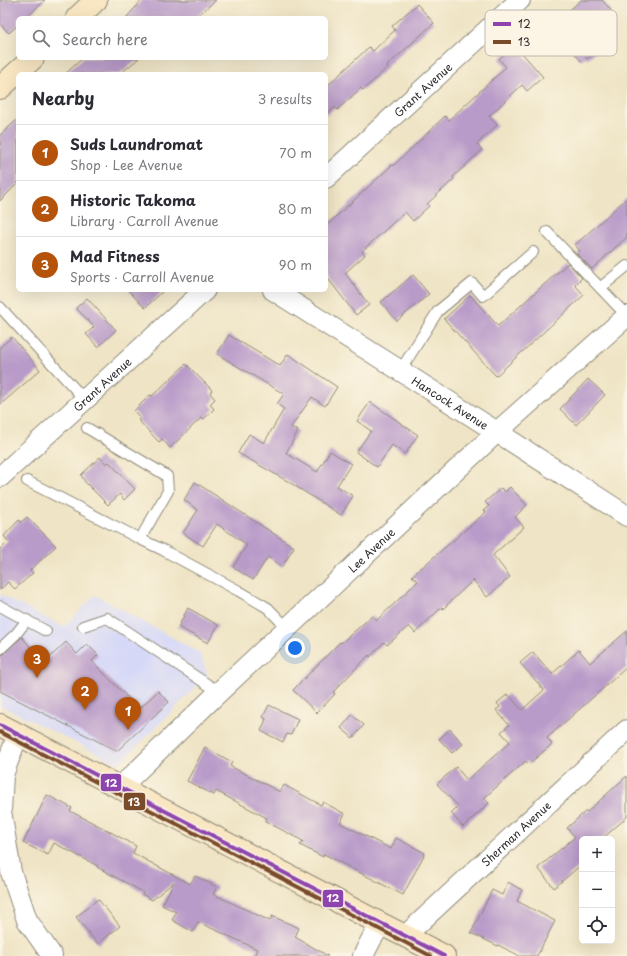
<!DOCTYPE html>
<html lang="en">
<head>
<meta charset="utf-8">
<style>
  body { margin:0; font-family:"Playpen Sans",sans-serif; background:#f2f2f3; color:#2b2b33 }
  .controls { position:absolute; right:12px; bottom:12px; display:grid; overflow:hidden; border-radius:6px; box-shadow:0 4px 16px #0002 }
  .controls button { width:36px; height:36px; display:grid; place-items:center; padding:0; border:0; border-bottom:1px solid #e1e1e2; background:#fff; color:#2b2b33; font:20px sans-serif }
  .you { position:absolute; left:295px; top:648px; width:14px; height:14px; margin:-10px; border:3px solid #fff; border-radius:50%; background:#1a73e8; box-shadow:0 0 0 6px #1a73e833 }
  .badge { display:grid; place-items:center; width:26px; height:26px; border-radius:50%; background:#b45309; color:#fff; font-size:13px; font-weight:700 }
  .pin { position:absolute; translate:-50% -33px; filter:drop-shadow(0 1px 2px #0008) }
  .pin::after { content:''; position:absolute; top:21px; width:14px; height:12px; background:inherit; clip-path:polygon(0 0,100% 0,50% 100%) }
  .list { margin:0; padding:0; list-style:none }
  h2 { display:flex; justify-content:space-between; align-items:center; height:52px; margin:0; padding:0 16px; font-size:17px }
  h2 small { font-size:13px; font-weight:400; color:#7c7c81 }
  .list li { display:grid; grid-template-columns:26px 1fr auto; gap:12px; align-items:center; box-sizing:border-box; height:56px; padding:0 16px; border-top:1px solid #e1e1e2 }
  .list b { display:block; font-size:15px; white-space:nowrap }
  .list p { margin:0; font-size:13px; white-space:nowrap; color:#7c7c81 }
  .list em { font-size:13px; font-style:normal; color:#7c7c81 }
  .icon { flex:none; width:22px; height:22px; fill:none; stroke:currentColor; stroke-width:2; stroke-linecap:round; stroke-linejoin:round }
  .map { position:relative; flex:none; width:627px; height:956px; overflow:hidden }
  .search { position:absolute; background:#fff; box-shadow:0 4px 16px #0002; left:16px; top:16px; width:312px; height:44px; display:flex; align-items:center; gap:10px; box-sizing:border-box; padding:0 14px; border-radius:6px; color:#7c7c81; font-size:15px }
  .panel { position:absolute; background:#fff; box-shadow:0 4px 16px #0002; left:16px; top:72px; width:312px; height:220px; border-radius:6px }
  .map>svg:first-child { display:block }
</style>
</head>
<body>
<div class="map">
<svg width="627" height="956" viewBox="0 0 627 956">
  <rect width="100%" height="100%" fill="#fcf5e5"/>
  <filter id="ink" filterUnits="userSpaceOnUse"><feTurbulence type="fractalNoise" baseFrequency=".025" numOctaves="2"/><feDisplacementMap in="SourceGraphic" scale="8" xChannelSelector="R" yChannelSelector="G"/><feConvolveMatrix kernelMatrix="1 2 1 2 8 2 1 2 1" color-interpolation-filters="sRGB"/></filter>
  <filter id="wash" filterUnits="userSpaceOnUse"><feTurbulence type="fractalNoise" baseFrequency=".012" numOctaves="4" result="noise"/><feDisplacementMap in="SourceGraphic" scale="16" xChannelSelector="R" yChannelSelector="G"/><feGaussianBlur stdDeviation="0.9" result="paint"/><feColorMatrix in="noise" values="0 0 0 0 0 0 0 0 0 0 0 0 0 0 0 0 0 1.4 0 .05"/><feComposite in="paint" operator="in"/></filter>
  <g filter="url(#wash)">
    <rect width="100%" height="100%" fill="#efe4c5"/>
    <!-- built -->
    <path fill="#d6d8f8" d="M0 595 64 627 95 595 200 653 208 675 119 764 0 705Z"/>
    <g id="blocks">
      <!-- building -->
      <path fill="#b99bc9" d="M0 0H45L26 18H18V25L9 33 0 24Z
        M142 0H216L195 18H126Z
        M581 0H602L611 10 592 28 606 43 587 59 585 57 581 61 567 44 563 49 548 33 553 28 552 26Z
        M417 4 434 23 387 66 388 67 363 90 361 88 337 110 335 107 326 116V87L369 47 373 51 395 30 392 26Z
        M515 45 543 77 527 91 522 85 489 116 497 125 477 144 482 150 453 177 454 179 427 204 429 206 413 221 405 212 362 251 365 255 345 273 369 305 356 315 326 276V226L392 165 393 166 445 116 449 120 506 67 499 59Z
        M83 58H139L120 74H65Z
        M18 119V183L0 201V135Z
        M627 198V237L592 269 577 254 580 251 575 245Z
        M568 263 582 278 575 285 584 295 496 376 444 319 470 295 498 326Z
        M413 275 429 294 397 321 381 302Z
        M128 290H164L145 308Z
        M87 298 116 330 98 347 86 334 94 327 76 308Z
        M229 335 280 366 288 354 337 387 325 406 312 397 291 427 298 431 286 453 317 472 330 451 351 464 337 486 353 496 341 515 289 482 238 453 249 434 264 443 284 409 277 404 284 394 217 354Z
        M12 337 40 370 0 405V347Z
        M186 364 212 390 210 393 215 399 210 404 214 409 204 419 202 417 170 448 162 439 159 442 138 420 140 418 134 411 150 395 152 396Z
        M588 379 605 395 576 425 560 409Z
        M370 402 418 435 405 454 392 445 377 467 356 452 371 431 357 421Z
        M100 457 106 464 109 462 135 489 124 500 120 494 108 505 85 482 81 475Z
        M195 482 294 547 282 567 268 557 253 580 233 567 247 545 217 524 203 546 183 533 198 510 184 500Z
        M510 487 527 505 515 517 524 527 493 555 510 577 487 597 473 580 443 609 442 607 415 633 409 626 387 645 384 642 370 657 369 655 333 692 335 694 317 713 293 690 340 642 341 643 372 616 377 620 418 581 412 576 486 512 484 510 489 506 485 502 501 488 505 492Z
        M27 517 56 546 30 570 33 573 15 589 8 582 0 590V549L8 541 4 536 19 520 21 522Z
        M188 608 218 625 208 643 178 627Z
        M627 631V667L547 738 552 744 529 764 526 761 484 798 489 803 463 827 451 813 458 806 437 784 456 767 467 780 510 742 501 732 509 725 496 710 500 707 497 703 508 694 522 710 544 690 520 663 533 652 552 674 579 650 590 663Z
        M22 637 44 663 66 642 77 654 87 644 98 655 92 661 139 709 158 691 169 702 117 751 0 691V655L4 654Z
        M269 705 298 719 291 735 287 734 283 742 261 731 266 719 263 717Z
        M352 715 364 725 353 738 341 728Z
        M450 729 463 744 452 753 439 739Z
        M205 747 232 762 230 766 280 792 284 785 321 805 323 802 345 814 340 823 391 849 396 838 425 853 403 895 324 854 323 857 300 845 303 841 265 821 267 818 216 791 214 795 187 781Z
        M627 776V817L602 839H582V864L554 888 538 868 575 837 567 828 586 811 587 812Z
        M47 795 72 808 70 811 105 829 136 846 133 853 190 884 195 876 217 887 213 894 270 921 272 916 299 928 295 937 328 956H254L257 949 198 922 193 932 172 920 176 912 162 905 174 882 152 900 142 894 143 892 97 867 98 866 54 843 48 855 23 843Z
        M508 882 522 890 517 901 555 921 537 956H520L498 945V946L471 933 492 890 502 895Z
        M98 899 120 926 98 944 76 917Z"/>
    </g>
  </g>
  <g filter="url(#ink)">
    <use href="#blocks" fill-opacity="0" stroke="#8d8878" stroke-width="1"/>
    <g fill="none" stroke-linecap="round" stroke-linejoin="round">
      <!-- lane casing -->
      <g stroke="#8d8878" stroke-width="12">
        <path id="lane" d="M547 232 627 316
          M600 288 627 266
          M0 307 85 400
          M400 371 438 311 472 283 483 296 533 252
          M87 428 167 476 168 491 140 539
          M27 481 140 539 163 550 239 591 268 608 288 629
          M0 606 46 631
          M83 626 107 618 219 692
          M0 649 16 634 27 620"/>
      </g>
      <!-- street casing -->
      <g stroke="#8d8878" stroke-width="22">
        <g id="street">
          <path id="s1" d="M326 178 520 0"/>
          <path id="s2" d="M273 290 497 432 627 516"/>
          <path id="s3" d="M0 477 205 290"/>
          <path d="M18 734 3 775 1 811 11 872 27 920 52 956"/>
          <path id="s4" d="M119 787 131 777 219 692 497 432 627 316"/>
          <path id="s5" d="M405 936 627 730"/>
          <path d="M363 956 371 940 381 924"/>
        </g>
      </g>
      <!-- secondary casing -->
      <g stroke="#8d8878" stroke-width="24">
        <path id="secondary" d="M77 18 96 0
          M0 88 33 58
          M0 725 381 924 405 936 444 956"/>
      </g>
      <!-- lane -->
      <use href="#lane" stroke="#fff" stroke-width="10"/>
      <!-- street -->
      <use href="#street" stroke="#fff" stroke-width="20"/>
      <!-- secondary -->
      <use href="#secondary" stroke="#f9e7c3" stroke-width="22"/>
      <!-- bus-1 casing -->
      <g stroke="#fcf5e5" stroke-width="7">
        <path id="bus-1" d="M0 725 444 956"/>
      </g>
      <!-- bus-2 casing -->
      <g stroke="#fcf5e5" stroke-width="7">
        <path id="bus-2" d="M0 732 431 956"/>
      </g>
      <!-- bus-1 -->
      <use href="#bus-1" stroke="#8e44ad" stroke-width="4"/>
      <!-- bus-2 -->
      <use href="#bus-2" stroke="#7a4b2a" stroke-width="4"/>
    </g>
  </g>
  <g text-anchor="middle" dominant-baseline="central" stroke-width="4" stroke-linejoin="round" paint-order="stroke">
    <!-- street labels -->
    <g font-size="11" fill="#2b2b2b" stroke="#fcf5e5">
      <text stroke="none"><textPath href="#s1" startOffset="131">Grant Avenue</textPath></text>
      <text stroke="none"><textPath href="#s3" startOffset="138">Grant Avenue</textPath></text>
      <text stroke="none"><textPath href="#s2" startOffset="210">Hancock Avenue</textPath></text>
      <text stroke="none"><textPath href="#s4" startOffset="346">Lee Avenue</textPath></text>
      <text stroke="none"><textPath href="#s5" startOffset="151">Sherman Avenue</textPath></text>
    </g>
  </g>
  <!-- legend -->
  <rect x="485" y="10" width="132" height="46" rx="6" fill="#fcf5e5" stroke="#bdb8ad" stroke-width="1"/>
  <rect x="493" y="22" width="18" height="4" fill="#8e44ad"/>
  <rect x="493" y="40" width="18" height="4" fill="#7a4b2a"/>
  <g font-size="11" fill="#2b2b2b">
    <text x="518" y="28">12</text>
    <text x="518" y="46">13</text>
  </g>
  <g stroke="#fcf5e5" stroke-width="1.5">
    <rect x="100" y="773" width="22" height="19" rx="4" fill="#8e44ad"/>
    <rect x="123" y="792" width="23" height="19" rx="4" fill="#7a4b2a"/>
    <rect x="322" y="889" width="22" height="19" rx="4" fill="#8e44ad"/>
  </g>
  <g font-size="11" text-anchor="middle" font-weight="bold" fill="#fff">
    <text x="111" y="787">12</text>
    <text x="134" y="806">13</text>
    <text x="333" y="902">12</text>
  </g>
</svg>
<div class="controls">
<button>+</button>
<button>−</button>
<button><svg class="icon" aria-label="locate" viewBox="0 0 24 24"><circle cx="12" cy="12" r="6"/><path d="M12 2v4M12 18v4M2 12h4M18 12h4"/></svg></button>
</div>
<div class="you"></div>
<div class="pin badge" style="left:128px;top:730px">1</div>
<div class="pin badge" style="left:85px;top:710px">2</div>
<div class="pin badge" style="left:37px;top:678px">3</div>
<div class="search"><svg class="icon" aria-label="search" viewBox="0 0 24 24"><circle cx="10" cy="10" r="6"/><path d="M15 15l6 6"/></svg>Search here</div>
<section class="panel">
<h2>Nearby<small>3 results</small></h2>
<ul class="list">
<li><span class="badge">1</span><div><b>Suds Laundromat</b><p>Shop · Lee Avenue</p></div><em>70 m</em></li>
<li><span class="badge">2</span><div><b>Historic Takoma</b><p>Library · Carroll Avenue</p></div><em>80 m</em></li>
<li><span class="badge">3</span><div><b>Mad Fitness</b><p>Sports · Carroll Avenue</p></div><em>90 m</em></li>
</ul>
</section>
</div>
</body>
</html>
